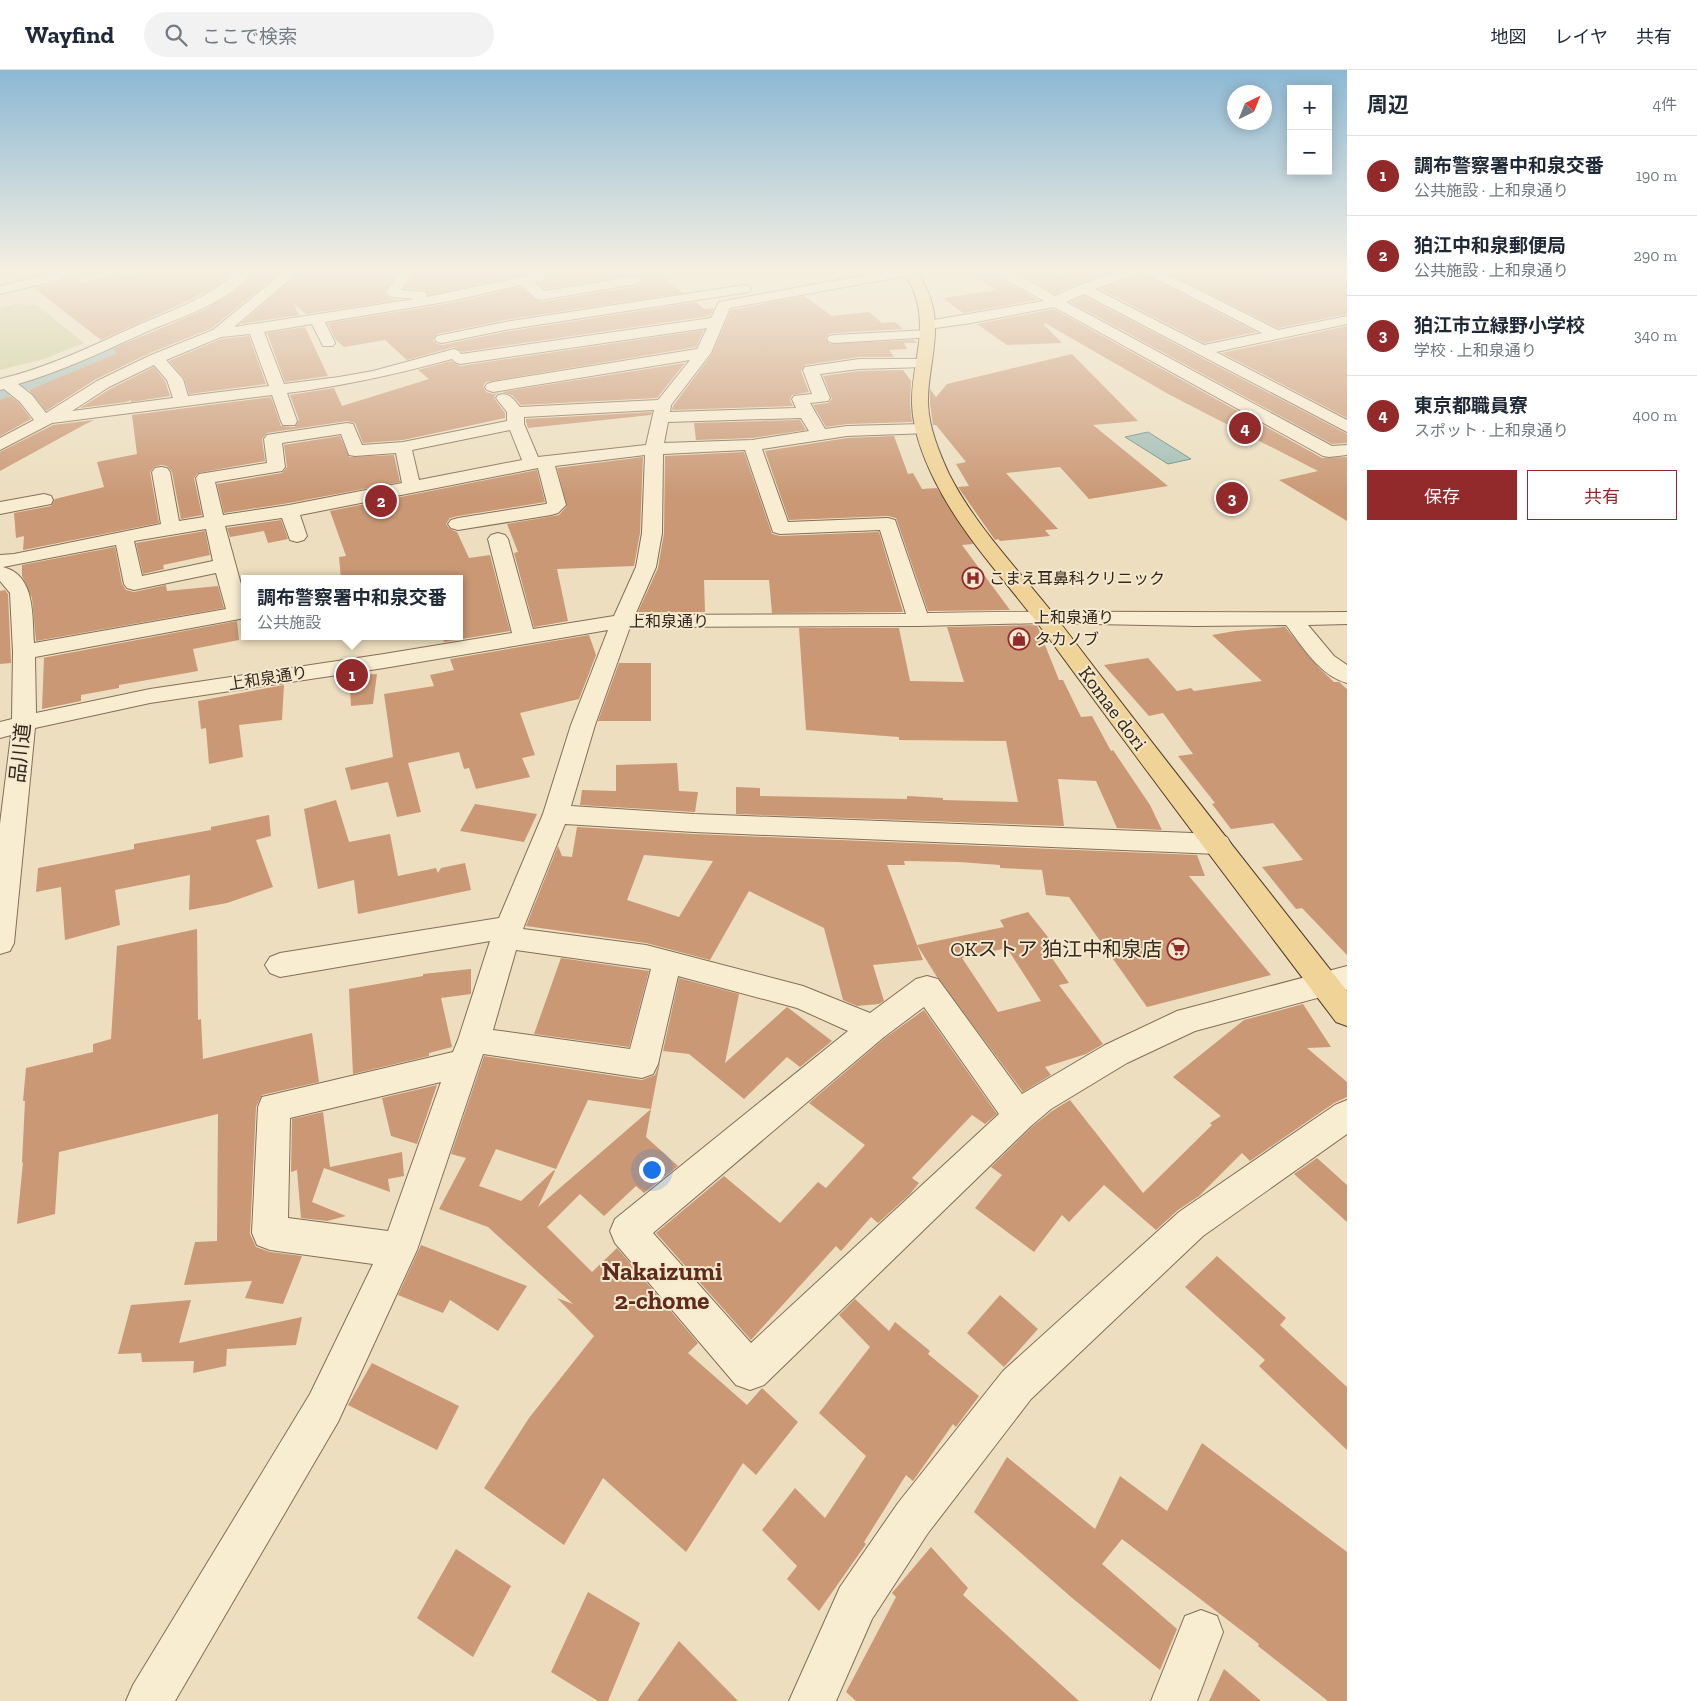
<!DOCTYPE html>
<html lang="ja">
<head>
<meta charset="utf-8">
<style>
  body { margin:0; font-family:"Zilla Slab","Noto Sans JP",serif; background:#f2f2f3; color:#1f2937 }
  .controls { position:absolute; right:15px; top:15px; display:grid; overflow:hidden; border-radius:0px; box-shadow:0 2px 12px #0003 }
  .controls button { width:45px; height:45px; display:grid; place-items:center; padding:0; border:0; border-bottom:1px solid #e0e1e3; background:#fff; color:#1f2937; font:25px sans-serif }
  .compass { position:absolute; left:1227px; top:15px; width:45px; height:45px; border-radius:50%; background:#fff; box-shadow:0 2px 12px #0003; rotate:43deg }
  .you { position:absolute; left:651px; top:1099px; width:18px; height:18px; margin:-12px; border:4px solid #fff; border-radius:50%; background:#1a73e8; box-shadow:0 0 0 8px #1a73e833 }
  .badge { display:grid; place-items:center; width:32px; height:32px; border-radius:50%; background:#92292b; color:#fff; font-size:16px; font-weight:700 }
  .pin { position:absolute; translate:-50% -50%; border:2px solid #fff; box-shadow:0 1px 5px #0006 }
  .popup { position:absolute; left:241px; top:505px; width:222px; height:65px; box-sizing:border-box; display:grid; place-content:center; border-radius:0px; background:#fff; filter:drop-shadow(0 1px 4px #0005); font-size:16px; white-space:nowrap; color:#747a83 }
  .popup b { font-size:19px; color:#1f2937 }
  .popup::after { content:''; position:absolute; left:50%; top:100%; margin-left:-10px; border:10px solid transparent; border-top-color:#fff }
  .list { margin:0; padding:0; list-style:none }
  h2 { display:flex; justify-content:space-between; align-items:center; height:65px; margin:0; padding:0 20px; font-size:21px }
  h2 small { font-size:16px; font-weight:400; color:#747a83 }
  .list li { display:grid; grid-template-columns:32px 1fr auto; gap:15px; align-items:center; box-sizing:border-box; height:80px; padding:0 20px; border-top:1px solid #e0e1e3 }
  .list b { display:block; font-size:19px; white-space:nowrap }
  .list p { margin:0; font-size:16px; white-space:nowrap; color:#747a83 }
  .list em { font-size:16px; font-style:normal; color:#747a83 }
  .actions { display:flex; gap:10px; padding:15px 20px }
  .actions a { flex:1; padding:11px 0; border:1px solid #92292b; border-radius:0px; text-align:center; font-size:18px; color:#92292b }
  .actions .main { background:#92292b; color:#fff }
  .icon { flex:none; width:28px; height:28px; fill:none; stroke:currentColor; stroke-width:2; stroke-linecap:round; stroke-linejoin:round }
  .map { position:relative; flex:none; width:1347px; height:1631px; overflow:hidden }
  header { display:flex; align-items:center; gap:30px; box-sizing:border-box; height:70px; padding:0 25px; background:#fff; border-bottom:1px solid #e0e1e3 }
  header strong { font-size:24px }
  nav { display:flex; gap:28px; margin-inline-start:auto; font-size:18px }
  .search { width:350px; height:45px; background:#f2f2f3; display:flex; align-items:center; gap:12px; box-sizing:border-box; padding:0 18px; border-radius:28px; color:#747a83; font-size:19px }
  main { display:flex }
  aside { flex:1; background:#fff }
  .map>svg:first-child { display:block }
</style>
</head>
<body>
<header>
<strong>Wayfind</strong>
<div class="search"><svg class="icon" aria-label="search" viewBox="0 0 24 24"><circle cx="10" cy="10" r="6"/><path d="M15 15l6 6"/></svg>ここで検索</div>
<nav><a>地図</a><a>レイヤ</a><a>共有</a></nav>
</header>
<main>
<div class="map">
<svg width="1347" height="1631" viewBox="0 0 1347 1631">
  <rect width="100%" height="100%" fill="#ecdebf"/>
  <!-- green -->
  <path fill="#c4ca93" d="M15 234 37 235 84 273 44 289 0 300V238Z"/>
  <!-- water -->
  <path fill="#a2beb6" stroke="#6a8b83" d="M1148 362 1191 389 1168 394 1125 367Z"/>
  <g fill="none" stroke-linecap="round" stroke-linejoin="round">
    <!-- canal -->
    <path fill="#a2beb6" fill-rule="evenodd" d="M152 262 157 264 160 267 157 270 70 306 28 320 22 319 20 315 22 311 58 300Z
      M0 319 8 320 10 324 8 328 0 330Z"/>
  </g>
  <!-- building -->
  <path fill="#ca9875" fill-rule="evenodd" d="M165 199H237L216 216 190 230 101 270 34 218 71 209H75L81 213 119 204 127 207Z
    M257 199H284L212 258 150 283 96 309 46 341 29 320 118 283 113 279 206 239 234 222Z
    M304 199H400L383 223 391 229 399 230 306 244 293 233 299 245 240 254Z
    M418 199H529L530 204 429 225 425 220 404 218Z
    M547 199H653L683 223 505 250 437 264 433 270 437 274 442 275 505 262 696 232 704 239 714 238 710 246 462 282 454 277 407 290 385 270 344 277 335 269 328 253 451 233 520 217 535 230 541 232 636 216 645 211 636 204 545 219 538 213 544 212 548 208Z
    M960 199H994L1000 209 1038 230 963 243 943 228 997 220Z
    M1014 199H1041L1057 207 1081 199H1121L1078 213 1055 224Z
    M1161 199H1347V244L1278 258Z
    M1143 204 1256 262 1204 273 1100 219Z
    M804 226 832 246 869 242 882 253 895 252 903 259 834 263 829 264 825 268 829 274 914 270 917 273H904L907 279 889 280 894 287H859L805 295 801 301 809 322 792 325 790 330 793 336 672 340 673 336 712 284 731 240Z
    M1084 226 1347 364V373L1332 374 1070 232Z
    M1054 239 1322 388 1347 387V451L1279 410 1318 401 1170 325 1045 253 1044 255 1062 273 1007 275 977 254Z
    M1347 256V348L1222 283Z
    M305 257 328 306 285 312 267 263Z
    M704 260 696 277 486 312 483 316 486 322 493 324 502 322 496 324 494 328 505 343V348L403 370 363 373 355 353 347 351 267 363 262 369 265 391 198 403 194 408 202 445 181 449 172 402 167 396 161 395 154 397 150 402 159 453 23 480 24 466 16 468 14 443 51 436 55 429 104 417 97 392 137 384 132 345 271 327 281 356 295 357 299 350 290 325 334 318 342 336 429 309 418 300 451 291 460 296Z
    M249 266 266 314 189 324 184 308 169 291 221 269Z
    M1072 284 1138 351 1093 355 1168 416 1089 429 1060 397 1006 403 1058 459 1045 460 1050 466 1000 471 998 469 995 470 958 417 969 416 956 394 966 392 936 355H933L930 334V319L936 327 947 314Z
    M685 293 657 328 521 335 512 325 502 322Z
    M154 297 165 311 170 326 131 332V330L126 332 80 338 110 319Z
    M903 300 911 311 910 334 912 352 847 354 826 357 813 335 828 333 832 329 823 306 859 301Z
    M10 326 19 333 31 349 0 366V330Z
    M652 342 651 345 528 358 526 352V349Z
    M94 350 82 356 0 401V382L53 355Z
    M800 350 806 360 752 368 696 370 694 353Z
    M340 366 349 387 394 385 400 412 289 433 224 443 217 414 282 403 287 397 284 375Z
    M894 366 908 404 913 403 922 419 937 418 973 474 962 475 1010 540 928 541 896 448 888 446 789 450 765 381 847 368Z
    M744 382 772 464 780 466 879 462 903 542 772 543 769 510H704L705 542H638L658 498 664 463 665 386Z
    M643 387 640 463 634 496 557 499 568 551 534 557 514 483 518 482 507 454 559 445 567 436 557 398Z
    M537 400 545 432 458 446 450 448 446 454 450 459 457 462 469 488 490 485 510 561 444 572 442 566H460V509H341L339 487 346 486 330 441Z
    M281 450 288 469 268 473 264 461 230 467 227 458Z
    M205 461 210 485 163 495 164 499 143 504 136 473Z
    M115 477 122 514 126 520 134 522 166 515 167 521 218 516 224 538 36 571 32 528 22 506V495Z
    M5 520 8 524 11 593 0 594V521Z
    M237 551 239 570 193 579 198 601 119 615V618L81 625V631L42 639 44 588 37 589Z
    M1037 555 1059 610H1063L1081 647 1092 646 1111 681 1113 680 1150 735 1162 760 1117 758 1096 711 1058 709 1064 756 736 744V717L760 718V726L907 729V726L943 728V730L1018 732 1006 671 899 670V667L806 660 799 558H899L910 611 964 612 947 557Z
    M1285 557 1319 598 1334 612H1339L1347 619V885L1302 838 1296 839 1262 797 1303 790 1273 753 1231 759 1212 734 1215 733 1178 686 1193 684 1163 643 1149 646 1104 595 1148 588 1177 621 1191 618 1194 621 1262 611 1212 565 1235 561Z
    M589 565 596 585 579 629 520 643 535 685 522 688 530 707 476 719 469 698 464 699 459 682 408 693 421 742 397 747 388 712 351 720 345 698 393 687 384 624 434 616 430 605 454 600 450 589Z
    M619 593H651V651H598Z
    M377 604 373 634 351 636 350 620 352 605Z
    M284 615 282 650 239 655 243 687 209 694 206 658 201 659 198 631Z
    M677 693 679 721 698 722 695 742 580 735 582 720 616 721V695Z
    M336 730 349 772 390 764 398 806 436 798 438 803 441 798 465 793 471 820 358 844 354 810 318 819 304 739Z
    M475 734 537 744 524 772 460 761Z
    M269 745 271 766 256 770 273 817 227 833 189 840 190 805 115 820 120 855 65 870 61 817 36 822 38 798 134 779V774L211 760V757Z
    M577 757 694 764 1197 785 1205 806H1189L1271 905 1147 937 1069 827 1046 825 1042 800 1000 798V795L959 792 904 791 905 795H887L917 875 1004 857 1000 850 1028 842 1060 882 1050 885 1069 913 1059 915 1103 974 1086 984 1045 997 1051 1005 1023 1022 937 907 917 875 923 890 873 895 884 931 879 934 857 936 843 930 824 858 749 821 710 890 646 873 526 856 558 776 562 786 572 787ZM644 785 713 791 679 847 627 830ZM1007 878 1041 931 998 942 962 888Z
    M197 859 198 950 201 949 203 989 312 963 319 1012 262 1025 256 1037 250 1164 256 1177 270 1182 302 1186 283 1234 245 1228 252 1211 184 1215 195 1172 217 1171 218 1044 59 1082 55 1144 17 1154 23 1092 22 1093 25 1031H23L26 998 93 982V974L111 969 117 876Z
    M561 888 649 901 629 977 534 964Z
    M471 899V924L441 928 452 977 429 983V986L353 1004 349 919 423 906V904Z
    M679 908 739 924 725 993 787 937 832 971 800 997 787 987 744 1029 689 984 663 981Z
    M1303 934 1331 977 1307 978 1347 1012V1027L1334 1033 1250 1091 1242 1083 1199 1126 1178 1140 1156 1160 1104 1115 1069 1152 1062 1145 1034 1182 975 1138 1002 1105 991 1097 1032 1057 1052 1041 1070 1030 1143 1123 1212 1055 1210 1053 1221 1046 1173 1007 1244 950Z
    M924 940 997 1044 985 1054 972 1045 912 1108 919 1113 910 1124 878 1153 871 1147 841 1181 836 1176 751 1270 656 1163 724 1106 780 1153 818 1112 826 1118 865 1075 809 1033 885 968Z
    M484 986 642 1010 655 1005 660 992 651 1039 588 1030 556 1099 496 1079 479 1116 521 1131 554 1100 555 1101 538 1137 651 1039 646 1067 678 1096 644 1123 636 1116 604 1146 580 1124 547 1157 592 1202 617 1178 698 1273 688 1283 747 1335 762 1318 798 1352 756 1405 743 1393 686 1482 603 1408 564 1475 484 1418 529 1348 594 1266 557 1228 573 1234 488 1157 439 1139 466 1088 451 1084Z
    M437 1015 417 1074 391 1066 382 1028Z
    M323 1042 330 1097 402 1082 404 1106 388 1109 390 1122 324 1098 312 1132 346 1146 327 1151 301 1148 297 1100 291 1102 292 1049Z
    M1317 1088 1347 1115V1152L1294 1104Z
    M421 1175 527 1216 498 1261 450 1230 443 1243 398 1225Z
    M1217 1186 1286 1248 1280 1255 1347 1317V1380L1259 1296 1265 1290 1185 1217Z
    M1000 1225 1038 1259 1004 1297 967 1263Z
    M855 1229 889 1261 895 1252 930 1281 928 1284 979 1326 956 1357 953 1354 913 1411 906 1405 864 1472 866 1474 819 1541 787 1509 797 1496 762 1460 795 1418 825 1448 866 1386 819 1343 870 1277 839 1245Z
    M191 1230 179 1273 302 1247 296 1275 227 1279 226 1296 193 1303 194 1291 142 1292 141 1283 118 1284 131 1235Z
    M372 1293 459 1336 437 1380 348 1335Z
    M1202 1373 1347 1482V1631H1328L1258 1576 1259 1574 1122 1469 1102 1494 1177 1559 1160 1600 1071 1527 974 1442 1007 1387 1095 1459 1120 1406 1167 1441Z
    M931 1477 968 1518 963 1525 1079 1631H856L846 1622 896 1527 892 1523Z
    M456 1479 511 1516 473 1587 417 1548Z
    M588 1522 640 1553 608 1631H598L551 1602Z
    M679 1571 738 1631H637Z
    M1224 1599 1261 1631H1209Z"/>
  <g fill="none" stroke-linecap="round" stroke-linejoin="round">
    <!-- minor casing -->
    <g stroke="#846f58" stroke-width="2">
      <path id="minor" d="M70 199H94L92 202 0 224V216Z
        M240 199H255C230 233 183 246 146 262 104 281 63 301 18 314L32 325 46 343 97 311 151 285 213 260 287 199H302L234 257 415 229 392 227 385 223 402 199H416L401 220 425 222 427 225 426 227 532 205 531 199H545L546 207 544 210 534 212 544 221 636 206 643 210 636 214 541 230 536 229 521 215 451 231 325 252 335 273 333 276H323L312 254 264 262 284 314 339 307 373 301 454 279 459 281 461 284 711 248 719 232 724 231 899 199H915L917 201 915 204 910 205 730 238 711 283 671 335 670 342 796 338 792 329 794 326 812 324 803 300 805 297 859 289H929L932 292 929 295 924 297 859 299 820 304 830 328 828 331 810 333 825 359 847 356 923 354 929 355 931 359 929 363 847 366 762 379 788 452 888 448 895 450 927 543C1067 540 1207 543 1347 542V554L1308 555 1334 586 1347 595V613C1320 606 1302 576 1286 555L1196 556 1044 553 919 556 630 557 595 655 571 736 694 744 1218 764 1227 767 1231 774 1227 781 1218 784 694 762 565 754 523 859 646 875 803 916 870 943 916 909 927 906 938 909 1022 1024 1105 975 1177 941 1347 896V920L1195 961 1127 993 1051 1039 1031 1056 764 1315 750 1320 736 1315 615 1173 610 1161 615 1149 848 961 797 938 678 906 658 994 653 1004 642 1008 483 984 417 1180 338 1352 175 1631H126L133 1615 310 1324 373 1194 270 1180 257 1175 252 1163 258 1037 262 1027 453 982 458 970 490 871 280 907 270 903 265 895 270 887 280 883 499 848 543 744 571 655 608 560 384 598 150 633 35 658 14 873 10 881 0 884V754L11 665 0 668V652L12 649 13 582 10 523 0 511V485L14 484 161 454 152 402 155 398 161 397 167 398 170 402 179 451 204 447 196 408 199 404 267 393 264 369 267 365 273 364 347 353 353 354 362 375 403 372 507 351V342L496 328 498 325C510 322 513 329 520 337L658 330 690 290 493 322 487 320 485 317 487 314 493 312 697 279 707 258 460 294 455 292 452 289C397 304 344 316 287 323L297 351 295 355H283L281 351 272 325 52 353 0 380V368L34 350 20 332 4 319 0 320V309C47 298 92 276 136 256 173 240 211 227 240 199ZM250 264 269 316 188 326 183 309 166 290 221 267ZM154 295 167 310 173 328 72 341 109 317ZM654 340 646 375 538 387 524 354V347ZM801 348 809 361 752 370 664 373 668 352ZM510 360 522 390 419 410 412 380ZM341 364 349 385 355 386 396 383 402 413 289 435 223 445 215 412 282 401 285 397 282 373ZM745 380 773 462 780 464 880 460 906 544 635 545 656 497 662 463 663 384ZM645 385 642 463 636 497 614 546 533 559 508 469 505 465 498 463 491 465 488 469 512 563 384 584 150 619 36 643 35 587 245 548V529L225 456 282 448 290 470 297 472 304 470 307 466 300 445 538 398 547 433 546 434 458 448 451 450 448 454 451 458 458 460 551 445 558 443 566 435 555 396ZM206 459 213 491 142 506 134 471ZM116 475 124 514 127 518 134 520 216 503 226 539 34 573C32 547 36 505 3 497ZM516 880 651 899 630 979 493 960ZM924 937 999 1044 751 1273 653 1163 884 967ZM441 1012 388 1161 288 1148 290 1048Z
        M996 199H1010L1055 226 1079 215 1127 199H1157L1278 260 1347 246V254L1216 282 1347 350V362L1084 224 1066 232 1332 376 1347 375V385L1329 387 1323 386 1054 237 971 253 928 259 923 258 921 255 923 252 928 251 1044 231 1001 207ZM1143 202 1262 263 1204 275 1095 219Z
        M744 215 749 216 751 219 749 222 505 260 442 273 437 272 435 269 437 266 442 265 505 252Z
        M928 260 933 261 935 264 933 267 834 273 829 272 827 269 829 266 834 265Z
        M44 424 51 426 53 430 51 434 0 444V432Z
        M1347 1030V1064L1203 1166 1031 1329 928 1463 872 1549 836 1631H789L840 1517 898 1433 1003 1301 1179 1142 1335 1035Z
        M1201 1540 1217 1546 1223 1562 1197 1631H1151L1185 1546Z"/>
    </g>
    <!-- major casing -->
    <g stroke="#523d2c" stroke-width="2">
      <path id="major" d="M902 199H916C922 210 929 221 932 234 941 267 927 301 928 334 929 358 939 382 949 404 977 459 1021 502 1058 550 1153 675 1250 798 1347 921V956L1336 952C1239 824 1143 697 1048 567 1010 515 964 469 935 411 923 387 913 361 912 334 911 301 925 269 918 236 916 223 909 211 902 199Z"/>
    </g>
    <!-- minor -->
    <use href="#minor" fill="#f8ecd1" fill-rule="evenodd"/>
    <!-- major -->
    <use href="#major" fill="#f0d396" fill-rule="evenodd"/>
  </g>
  <!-- sky -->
  <linearGradient id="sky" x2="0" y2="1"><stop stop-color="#8cb8d4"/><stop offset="0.47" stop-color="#f6f0e2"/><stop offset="1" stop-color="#f6f0e2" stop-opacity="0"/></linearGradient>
  <rect width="1347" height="427" fill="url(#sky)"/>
  <!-- icons -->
  <defs>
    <g id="hospital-ring" transform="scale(1.125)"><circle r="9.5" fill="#f4e9ce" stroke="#92292b" stroke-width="1.5"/><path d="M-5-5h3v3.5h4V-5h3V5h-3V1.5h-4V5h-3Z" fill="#92292b"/></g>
    <g id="shop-ring" transform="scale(1.125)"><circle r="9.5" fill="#f4e9ce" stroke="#92292b" stroke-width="1.5"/><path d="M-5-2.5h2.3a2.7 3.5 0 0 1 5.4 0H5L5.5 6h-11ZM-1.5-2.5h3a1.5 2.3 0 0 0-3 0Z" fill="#92292b"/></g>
    <g id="supermarket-ring" transform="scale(1.125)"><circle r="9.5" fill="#f4e9ce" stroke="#92292b" stroke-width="1.5"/><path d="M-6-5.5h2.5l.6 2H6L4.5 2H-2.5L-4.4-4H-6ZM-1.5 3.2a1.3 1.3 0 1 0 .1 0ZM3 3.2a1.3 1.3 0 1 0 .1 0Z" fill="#92292b"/></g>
  </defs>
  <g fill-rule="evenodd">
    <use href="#hospital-ring" x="973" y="508"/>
    <use href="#shop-ring" x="1019" y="569"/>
    <use href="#supermarket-ring" x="1178" y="879"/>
  </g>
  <g text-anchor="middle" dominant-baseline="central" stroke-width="4" stroke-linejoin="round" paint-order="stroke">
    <!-- far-poi labels -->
    <g font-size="16" fill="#34271c" stroke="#f4e9ce" text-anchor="start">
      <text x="989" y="508">こまえ耳鼻科クリニック</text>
      <text x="1035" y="569">タカノブ</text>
    </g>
    <!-- far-street labels -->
    <g font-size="16" fill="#34271c" stroke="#f4e9ce">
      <text x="1074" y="547">上和泉通り</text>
      <text x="669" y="551">上和泉通り</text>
      <text transform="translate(268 608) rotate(-9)">上和泉通り</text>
    </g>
    <!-- street labels -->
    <g font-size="20" fill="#34271c" stroke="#f4e9ce">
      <text transform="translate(1113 638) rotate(53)">Komae dori</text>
      <text transform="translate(20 683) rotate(-84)">品川道</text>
    </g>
    <!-- poi labels -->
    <g font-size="20" fill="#34271c" stroke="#f4e9ce" text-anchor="end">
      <text x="1162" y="879">OKストア 狛江中和泉店</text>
    </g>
    <!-- near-neighbourhood labels -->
    <g font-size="25" font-weight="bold" fill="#602a1c" stroke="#f4e9ce">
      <text x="662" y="1201">Nakaizumi<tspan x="662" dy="29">2-chome</tspan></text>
    </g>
  </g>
</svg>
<div class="controls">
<button>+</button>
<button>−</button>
</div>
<svg class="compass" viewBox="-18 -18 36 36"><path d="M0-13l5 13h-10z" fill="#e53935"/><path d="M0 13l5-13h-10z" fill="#747a83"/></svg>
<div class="you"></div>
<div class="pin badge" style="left:352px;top:605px">1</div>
<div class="popup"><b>調布警察署中和泉交番</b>公共施設</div>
<div class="pin badge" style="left:381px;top:431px">2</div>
<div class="pin badge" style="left:1232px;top:428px">3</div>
<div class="pin badge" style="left:1245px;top:358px">4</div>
</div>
<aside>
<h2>周辺<small>4件</small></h2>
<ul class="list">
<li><span class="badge">1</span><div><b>調布警察署中和泉交番</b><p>公共施設 · 上和泉通り</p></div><em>190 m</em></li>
<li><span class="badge">2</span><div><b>狛江中和泉郵便局</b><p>公共施設 · 上和泉通り</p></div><em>290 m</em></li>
<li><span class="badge">3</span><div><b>狛江市立緑野小学校</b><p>学校 · 上和泉通り</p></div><em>340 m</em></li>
<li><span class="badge">4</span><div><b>東京都職員寮</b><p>スポット · 上和泉通り</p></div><em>400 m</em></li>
</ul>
<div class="actions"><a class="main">保存</a><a>共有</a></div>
</aside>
</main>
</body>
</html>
